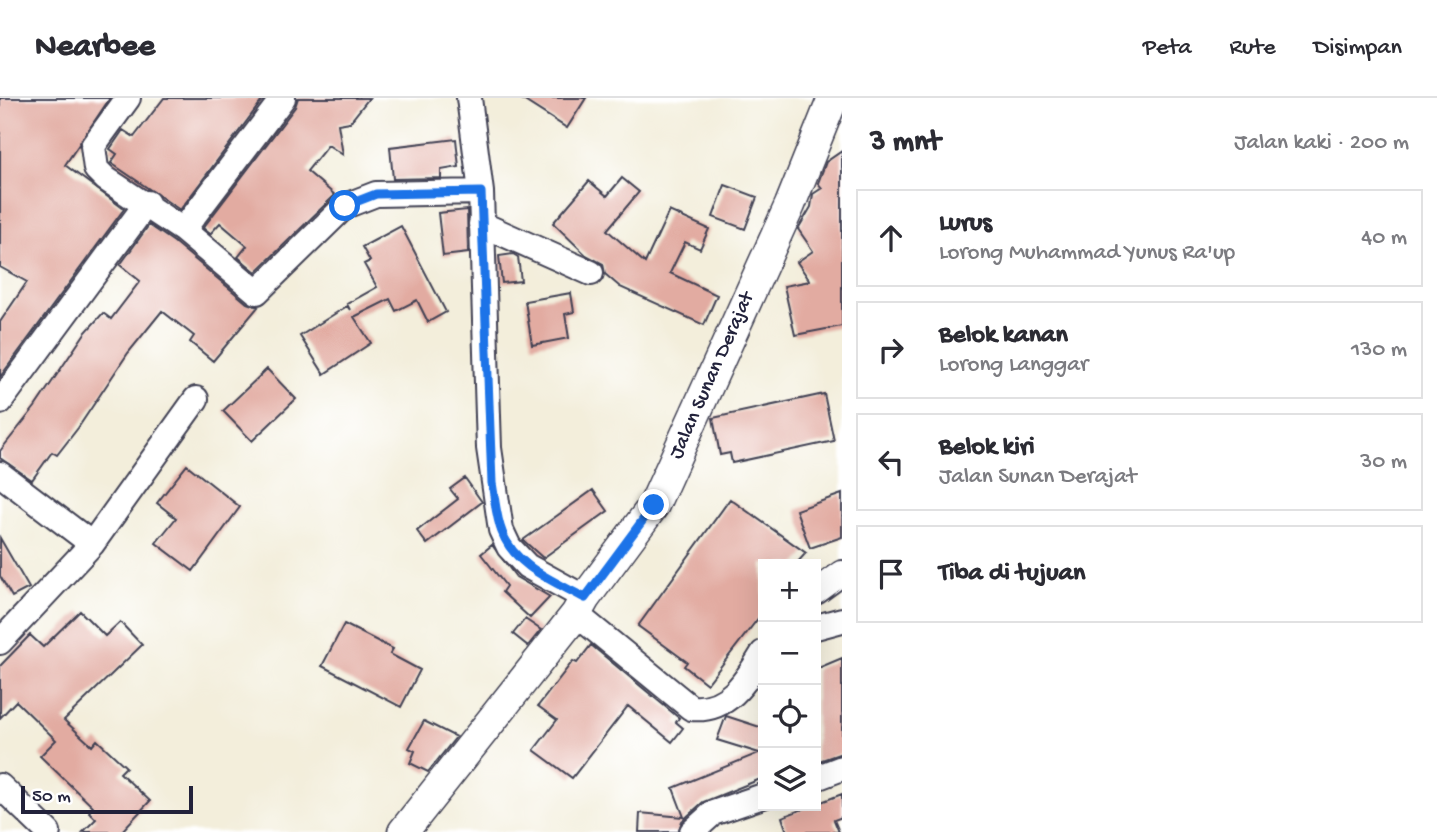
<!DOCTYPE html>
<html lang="id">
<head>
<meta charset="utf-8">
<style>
  body { margin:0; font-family:"Gochi Hand",sans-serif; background:#f7f7f7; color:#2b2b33 }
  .controls { position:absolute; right:21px; bottom:21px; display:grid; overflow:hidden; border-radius:0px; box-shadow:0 7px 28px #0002 }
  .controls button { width:63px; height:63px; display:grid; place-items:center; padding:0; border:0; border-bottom:2px solid #e1e1e2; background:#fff; color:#2b2b33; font:35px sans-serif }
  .scale { position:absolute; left:21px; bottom:18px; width:172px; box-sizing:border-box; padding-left:7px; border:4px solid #22223b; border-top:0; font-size:19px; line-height:24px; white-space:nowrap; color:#22223b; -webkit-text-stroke:5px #fff; paint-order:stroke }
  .stop { position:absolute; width:21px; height:21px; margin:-16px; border:5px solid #1a73e8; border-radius:50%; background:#fff }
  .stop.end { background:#1a73e8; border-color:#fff; box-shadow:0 2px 7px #0008 }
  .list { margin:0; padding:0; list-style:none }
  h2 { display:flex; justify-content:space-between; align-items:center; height:91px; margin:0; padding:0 28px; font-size:30px }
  h2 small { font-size:23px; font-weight:400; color:#7c7c81 }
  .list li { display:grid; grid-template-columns:46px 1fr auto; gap:21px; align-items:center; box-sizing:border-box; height:98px; margin:0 14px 14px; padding:0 14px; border:2px solid #e1e1e2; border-radius:0px }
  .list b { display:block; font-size:26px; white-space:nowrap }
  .list p { margin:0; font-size:23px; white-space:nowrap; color:#7c7c81 }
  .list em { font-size:23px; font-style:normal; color:#7c7c81 }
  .icon { flex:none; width:38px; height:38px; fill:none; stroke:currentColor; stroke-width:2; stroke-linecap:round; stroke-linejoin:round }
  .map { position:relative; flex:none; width:842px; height:734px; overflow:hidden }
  header { display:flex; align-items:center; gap:42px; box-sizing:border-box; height:98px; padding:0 35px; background:#fff; border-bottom:2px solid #e1e1e2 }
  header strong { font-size:33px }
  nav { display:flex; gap:38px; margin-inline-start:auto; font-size:24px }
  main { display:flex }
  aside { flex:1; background:#fff }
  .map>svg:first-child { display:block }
</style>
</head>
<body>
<header>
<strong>Nearbee</strong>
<nav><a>Peta</a><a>Rute</a><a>Disimpan</a></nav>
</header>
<main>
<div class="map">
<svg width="842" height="734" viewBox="0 0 842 734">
  <rect width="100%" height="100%" fill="#fff"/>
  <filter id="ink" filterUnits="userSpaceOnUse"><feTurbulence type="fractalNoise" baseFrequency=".0143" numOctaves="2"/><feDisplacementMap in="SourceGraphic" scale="14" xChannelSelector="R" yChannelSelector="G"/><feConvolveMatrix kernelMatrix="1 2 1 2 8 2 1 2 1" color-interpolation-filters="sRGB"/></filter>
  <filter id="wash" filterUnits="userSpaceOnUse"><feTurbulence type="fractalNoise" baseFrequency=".00686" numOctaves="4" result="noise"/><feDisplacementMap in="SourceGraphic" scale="28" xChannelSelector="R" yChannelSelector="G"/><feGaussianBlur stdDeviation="1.57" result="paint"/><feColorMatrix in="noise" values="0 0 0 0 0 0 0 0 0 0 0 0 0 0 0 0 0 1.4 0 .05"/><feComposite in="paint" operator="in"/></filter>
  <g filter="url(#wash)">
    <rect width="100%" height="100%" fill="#f3eedb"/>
    <g id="blocks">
      <!-- building -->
      <path fill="#e2aba1" d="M0 0H110L65 67 124 111 0 279V224L27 184 0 169Z
        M164 0H264L180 112 111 65 117 56 110 51 123 32 134 39Z
        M298 0H369L350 24 338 26 343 57 328 47 307 73 335 97 256 174 238 159 247 148 220 125 210 136 203 130 295 9Z
        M520 0H586L567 30Z
        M456 41 459 69 441 72V80L393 81 390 49Z
        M842 53V228L795 237 784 188 810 183 797 164 813 153 798 131 811 109 813 96 822 90 818 85 826 64Z
        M622 80 639 94 607 132 645 165 669 113 709 131 700 151 685 144 670 175 717 197 704 227 620 189 605 176 603 166 586 157 553 125 589 83 607 98Z
        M725 87 757 99 745 131 713 119Z
        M467 112 468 155 443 158 438 115Z
        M149 127 174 144 247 205 258 209 213 263 190 244 194 238 162 213 128 255 78 330 57 357 52 354 32 382 0 360V353L35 309 85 235 103 215 111 221 140 183 120 167Z
        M401 128 446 214 428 224 417 202 396 213 390 201 354 219 371 245 324 276 300 238 347 208 350 212 347 206 377 189 364 166 370 163 362 149Z
        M513 156 518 159 521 183 502 185 499 158Z
        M571 195 574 214 565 216 569 240 532 247 525 203Z
        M267 271 296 301 252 343 223 313Z
        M824 296 834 343 732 365 730 355 720 357 713 320Z
        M187 367 240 409 193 473 156 445 176 420 157 405Z
        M465 380 482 404 427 446 417 433 458 401 450 391Z
        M593 392 608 413 543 460 523 442Z
        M842 396V439L810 450 796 412Z
        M730 401 806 455 796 466H763V514L707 586 684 568 687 564 638 528Z
        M0 440 29 490 12 499 0 478Z
        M492 447 516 479 550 499 530 520 502 494 506 488 481 456Z
        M80 513 105 538 120 524 142 547 64 622 92 648 97 642 126 669 120 675 150 703 121 734H83L96 721 89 714 93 709 40 658 56 642 16 603 0 620V568L30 537 43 549Z
        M525 521 541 532 528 548 513 536Z
        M344 526 393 551 390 556 420 572 401 609 322 568Z
        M591 547 679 620 676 624 683 630 672 644 628 608 572 680 534 652 557 622 538 608 573 563 577 565Z
        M842 560V655L816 664V571Z
        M726 618 763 630V680L703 704 682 723 678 734H639L640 715 684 719 673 690 759 655 717 642Z
        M424 623 456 639 428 674 410 665 415 653 409 650Z
        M842 696V719L834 722 839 734H787L782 719Z"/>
    </g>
  </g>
  <g filter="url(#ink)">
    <use href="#blocks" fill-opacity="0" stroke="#414153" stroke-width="2"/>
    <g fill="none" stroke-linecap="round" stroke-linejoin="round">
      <!-- minor casing -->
      <g stroke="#414153" stroke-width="28">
        <path id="minor" d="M128 0 93 48 96 71 106 81 183 132 257 194 345 108 376 96 481 94
          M469 0 481 94 489 350 501 432 509 449 527 468 585 500
          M481 126 591 175
          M183 132 283 0
          M0 304 147 105
          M0 376 92 446
          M816 494 842 475
          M576 516 691 610C728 614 746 583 763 555
          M816 529 842 522
          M0 544 92 446 196 301
          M816 680 842 670
          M0 688 48 734
          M692 734 713 715 763 698"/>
      </g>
      <!-- tertiary casing -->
      <g stroke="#414153" stroke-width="33">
        <path id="tertiary" d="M403 734 576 516 585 500 654 407 790 107 833 0"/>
      </g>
      <!-- minor -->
      <use href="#minor" stroke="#fff" stroke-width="24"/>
      <!-- tertiary -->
      <use href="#tertiary" stroke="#fff" stroke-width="30"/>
    </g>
  </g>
  <g fill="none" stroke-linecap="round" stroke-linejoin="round" filter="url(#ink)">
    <!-- route -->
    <path stroke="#1a73e8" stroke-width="9" d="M345 108 376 96 481 94 492 385C495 401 496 419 502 434 515 469 554 483 585 500L654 407"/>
  </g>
  <g text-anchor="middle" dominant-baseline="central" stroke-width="5" stroke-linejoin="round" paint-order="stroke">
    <!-- street labels -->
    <g font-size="21" fill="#22223b" stroke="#fff">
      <text transform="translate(713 278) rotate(-66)">Jalan Sunan Derajat</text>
    </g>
  </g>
</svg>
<div class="controls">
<button>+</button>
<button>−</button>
<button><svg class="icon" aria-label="locate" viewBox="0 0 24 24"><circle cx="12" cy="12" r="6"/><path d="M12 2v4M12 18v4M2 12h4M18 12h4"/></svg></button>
<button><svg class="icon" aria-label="layers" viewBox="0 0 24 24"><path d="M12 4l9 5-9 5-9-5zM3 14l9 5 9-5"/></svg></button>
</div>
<div class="scale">50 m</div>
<div class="stop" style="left:345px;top:108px"></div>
<div class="stop end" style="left:654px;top:407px"></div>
</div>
<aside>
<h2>3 mnt<small>Jalan kaki · 200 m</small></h2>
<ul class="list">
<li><svg class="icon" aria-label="ahead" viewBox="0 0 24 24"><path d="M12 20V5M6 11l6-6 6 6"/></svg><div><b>Lurus</b><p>Lorong Muhammad Yunus Ra'up</p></div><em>40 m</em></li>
<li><svg class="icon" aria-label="right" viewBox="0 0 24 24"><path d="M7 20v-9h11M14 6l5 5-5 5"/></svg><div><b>Belok kanan</b><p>Lorong Langgar</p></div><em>130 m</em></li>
<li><svg class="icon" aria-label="left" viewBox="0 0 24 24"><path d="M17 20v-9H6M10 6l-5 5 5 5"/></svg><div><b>Belok kiri</b><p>Jalan Sunan Derajat</p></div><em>30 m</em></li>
<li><svg class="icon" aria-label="arrive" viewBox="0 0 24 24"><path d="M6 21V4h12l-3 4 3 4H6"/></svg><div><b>Tiba di tujuan</b></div></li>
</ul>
</aside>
</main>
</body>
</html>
